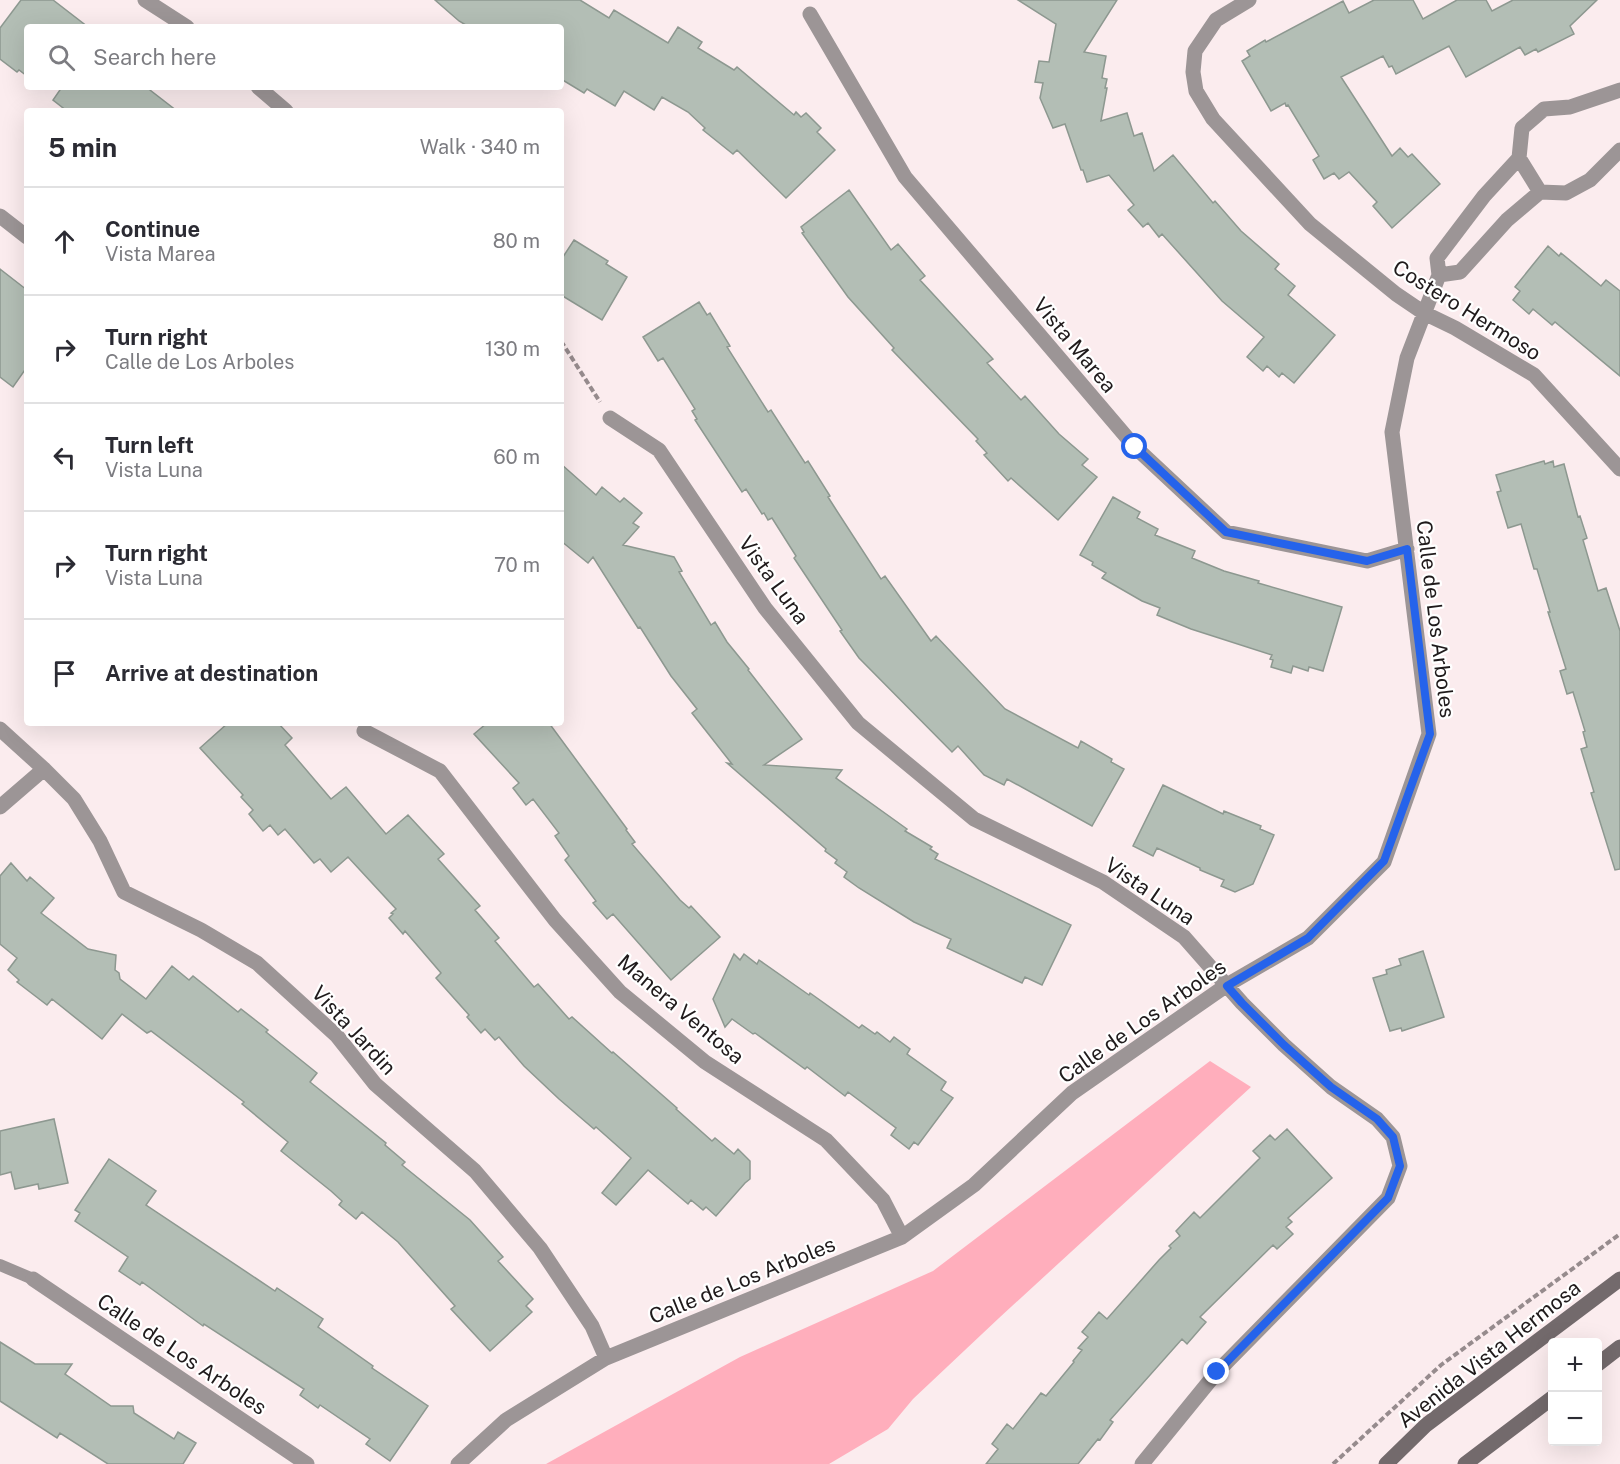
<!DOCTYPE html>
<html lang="en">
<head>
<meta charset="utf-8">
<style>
  body { margin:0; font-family:"Public Sans",sans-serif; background:#f7f7f7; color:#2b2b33 }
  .controls { position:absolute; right:18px; bottom:18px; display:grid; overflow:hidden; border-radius:6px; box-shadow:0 6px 24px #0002 }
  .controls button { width:54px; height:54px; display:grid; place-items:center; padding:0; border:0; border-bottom:2px solid #e1e1e2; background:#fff; color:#2b2b33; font:30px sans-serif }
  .stop { position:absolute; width:18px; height:18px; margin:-14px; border:4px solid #2563eb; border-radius:50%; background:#fff }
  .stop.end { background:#2563eb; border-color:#fff; box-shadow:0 2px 6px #0008 }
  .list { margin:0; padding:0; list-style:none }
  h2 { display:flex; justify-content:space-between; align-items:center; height:78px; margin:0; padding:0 24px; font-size:26px }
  h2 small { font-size:20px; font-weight:400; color:#7c7c81 }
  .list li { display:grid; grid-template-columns:39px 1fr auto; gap:18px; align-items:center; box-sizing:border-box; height:108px; padding:0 24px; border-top:2px solid #e1e1e2 }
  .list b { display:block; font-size:22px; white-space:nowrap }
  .list p { margin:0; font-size:20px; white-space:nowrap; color:#7c7c81 }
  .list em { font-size:20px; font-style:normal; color:#7c7c81 }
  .icon { flex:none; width:33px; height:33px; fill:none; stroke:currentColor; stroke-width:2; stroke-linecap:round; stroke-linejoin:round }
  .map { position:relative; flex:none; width:1620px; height:1464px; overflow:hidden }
  .search { position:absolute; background:#fff; box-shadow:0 6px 24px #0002; left:24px; top:24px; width:540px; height:66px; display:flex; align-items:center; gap:15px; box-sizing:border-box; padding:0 21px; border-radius:6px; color:#7c7c81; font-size:22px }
  .panel { position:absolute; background:#fff; box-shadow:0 6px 24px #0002; left:24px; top:108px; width:540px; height:618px; border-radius:6px }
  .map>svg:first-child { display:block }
</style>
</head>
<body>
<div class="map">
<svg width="1620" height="1464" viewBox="0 0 1620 1464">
  <rect width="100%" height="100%" fill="#fbecee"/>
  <!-- green -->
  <path fill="#ffaebc" d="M1210 1061 1251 1087 999 1318 913 1399 888 1429 829 1464H546L740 1357 933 1271Z"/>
  <!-- building -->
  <path fill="#b3beb5" stroke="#8d9890" stroke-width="1.5" d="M21 0H53L88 27H27V76L19 70 17 72 0 59V28Z
    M435 0H580L609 18 614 10 668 43 678 27 702 42 698 48 734 70 737 67 794 115 796 112 801 117 806 113 821 128 817 132 835 150 786 198 737 150 733 154 703 130 705 128 688 112 662 97 654 110 624 91 615 106 587 89 584 93 561 79V27H469L459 21Z
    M1018 0H1117L1084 52 1106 56 1102 78 1107 79 1105 88H1107L1101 121 1127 113 1134 136 1142 133 1154 171 1173 155 1213 203 1215 201 1241 231 1279 264 1275 269 1295 286 1288 295 1335 335 1294 383 1282 373 1279 377 1267 366 1263 371 1247 357 1264 337 1222 301 1162 234 1159 237 1148 223 1143 227 1128 210 1134 205 1109 175 1087 182 1083 170H1081L1065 124 1053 128 1040 98 1043 83 1035 82 1039 61 1049 62 1056 24Z
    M1374 0H1413L1423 19 1457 0H1486L1492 11 1513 0H1597L1570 26 1574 34 1538 52 1536 49 1525 55 1520 47 1466 77 1449 46 1396 74 1392 66 1389 67 1383 56 1341 77 1392 156 1400 148 1408 157 1412 154 1440 184 1392 228 1373 206 1377 202 1349 172 1339 179 1334 173 1324 179 1313 160 1319 156 1288 105 1286 106 1285 103 1271 111 1242 61 1250 56 1247 51 1265 40 1266 42 1343 1 1349 13Z
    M62 87H146L177 111H67L53 100Z
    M849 190 891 250 898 244 925 276 920 280 993 359 987 363 1021 400 1025 396 1059 434 1088 459 1082 465 1097 477 1058 520 1011 478 1008 481 984 455 987 453 976 441 978 439 892 350 894 348 848 297 802 233 804 232 801 227Z
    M574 240 608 261 606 264 627 277 602 320 561 295V260Z
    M1548 246 1559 256 1561 253 1601 286 1606 280 1620 291V376L1555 322 1552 325 1533 309 1529 314 1513 300 1520 291 1515 287Z
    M0 269 27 290V367L13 387 0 377Z
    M699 302 707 315 710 313 730 346 727 347 768 412 771 410 805 463 808 461 830 496 828 497 835 508 881 579 885 576 931 641 936 636 1005 709 1078 748 1081 741 1112 759 1111 762 1124 769 1092 826 1007 779 1004 785 984 775 958 746 952 752 859 658 840 631 842 630 794 558 796 556 772 518 768 520 764 513 762 514 746 489 742 492 695 420 697 419 692 411 695 409 663 358 658 361 643 337Z
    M1544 461 1545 464 1553 461 1554 467 1564 464 1578 517 1580 516 1587 538 1583 540 1598 591 1606 588 1620 631V869L1615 870 1591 793 1594 792 1581 749 1587 747 1583 732 1585 731 1573 692 1567 694 1560 671 1566 669 1548 612H1550L1537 569H1534L1521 524 1508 528 1497 492 1501 491 1496 475Z
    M561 464 596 495 602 487 620 502 624 498 642 513 633 523 639 527 623 545 674 557 682 571 679 572 711 625 715 622 727 642 749 669 748 670 802 739 764 765 842 770 836 778 907 829 905 831 932 847 930 849 938 854 935 859 1071 925 1042 985 1025 977 1022 983 947 948 951 939 914 922 859 888 844 877 847 872 835 863 837 860 825 851 826 849 727 763 732 764 692 713 697 709 671 676 640 627 638 628 593 557 588 563 561 541Z
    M1113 497 1140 512 1137 518 1158 529 1155 535 1195 551 1192 558 1224 571 1259 581 1258 583 1342 607 1323 671 1309 667 1308 671 1293 666 1291 673 1271 667 1273 660 1270 659 1272 655 1191 629 1157 615 1160 608 1142 601 1102 578 1106 573 1092 565 1093 562 1080 555Z
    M228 723H278L292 738 285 745 331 799 346 787 386 834 408 815 444 854 438 859 480 906 475 910 499 938 495 941 534 987 538 984 569 1019 572 1017 612 1053 613 1052 677 1108 676 1109 712 1141 715 1138 734 1154 738 1149 750 1161V1179L745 1183 716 1216 706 1207 703 1210 691 1200 688 1204 648 1170 616 1205 602 1193 631 1158 596 1127 594 1129 559 1099 524 1066 499 1037 495 1040 485 1029 481 1033 467 1017 469 1015 436 978 441 973 405 931 403 934 389 918 393 914 391 913 396 909 348 857 331 872 320 859 314 863 285 829 278 835 270 825 263 831 249 814 253 810 241 797 243 795 200 748Z
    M487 723H549L627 829 626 830 635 842 632 844 680 900 689 908 691 906 720 937 671 980 613 914 607 919 593 903 596 901 565 860 569 856 555 836 559 833 533 799 526 805 513 788 519 783 474 734Z
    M1163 785 1223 814 1224 811 1261 826 1260 829 1274 835 1253 884 1235 892 1221 886 1224 880 1200 870V868L1157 848 1153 856 1133 846Z
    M11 863 27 881 30 877 54 898 41 913 88 949 116 955 115 970 119 973 120 979 146 999 172 966 189 980 193 976 238 1012 241 1009 268 1030 266 1032 317 1073 310 1082 386 1143 385 1145 405 1162 402 1165 470 1220 503 1257 498 1261 533 1299 526 1306 532 1312 490 1351 451 1309 455 1306 398 1242 362 1212 356 1219 339 1205 342 1201 331 1191 281 1151 288 1142 242 1104 244 1102 196 1065 151 1031 147 1033 122 1014 102 1039 52 999 47 1005 17 982 19 980 8 970 17 958 0 944V876Z
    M1423 951 1444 1017 1402 1031 1401 1028 1390 1031 1373 978 1387 974 1386 970 1401 965 1399 959Z
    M734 954 740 960 744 954 757 964 759 960 809 995 810 993 859 1028 862 1025 875 1034 877 1032 890 1042 894 1037 910 1049 907 1054 946 1082 941 1090 953 1098 918 1145 914 1142 909 1149 891 1135 896 1128 848 1092 845 1096 807 1067 805 1069 755 1033 753 1034 732 1019 725 1027 713 999Z
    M54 1119 68 1183 39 1189 38 1184 15 1189 11 1172 0 1175V1131Z
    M1287 1129 1332 1178 1288 1218 1292 1222 1286 1227 1293 1234 1277 1249 1273 1245 1200 1317 1206 1322 1187 1344 1182 1339 1110 1420 1113 1422 1100 1440 1098 1439 1078 1464H986L998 1449 992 1444 1007 1424 1013 1429 1041 1393 1046 1396 1074 1362 1073 1361 1082 1350 1078 1348 1088 1337 1082 1332 1099 1312 1107 1319 1159 1260 1171 1248 1169 1246 1180 1236 1176 1231 1194 1212 1200 1218 1260 1158 1253 1151 1270 1135 1275 1140Z
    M109 1159 156 1191 146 1205 275 1291 277 1288 323 1319 318 1327 373 1366 372 1368 428 1406 390 1461 366 1444 370 1439 320 1405 318 1408 300 1395 304 1389 204 1324 203 1326 142 1282 140 1285 119 1271 128 1257 75 1221 80 1213 75 1210Z
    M0 1342 35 1364H72L65 1374 111 1406H133L134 1413 174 1439 178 1432 196 1443 183 1464H108L60 1433 57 1438 0 1401Z"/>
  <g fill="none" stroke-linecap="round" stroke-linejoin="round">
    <!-- path -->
    <path stroke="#968b8d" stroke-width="4" stroke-dasharray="6 3" stroke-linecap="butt" d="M561 341 600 402
      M1333 1464 1441 1365 1620 1234"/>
    <!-- service -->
    <path stroke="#9c9596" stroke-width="12" d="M0 1265 33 1279"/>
    <!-- minor -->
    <path stroke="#9c9596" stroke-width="15" d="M145 0 187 27
      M1249 0 1216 20 1195 51 1193 72 1196 91 1213 119 1310 224 1396 294 1424 313 1455 328 1534 375 1620 469
      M810 14 905 177 1135 447 1226 532 1367 561 1407 549
      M258 87 286 111
      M1519 158 1540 192
      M0 216 27 237
      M1439 275 1460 272 1507 220 1540 192 1566 193 1590 180 1620 150
      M610 418 659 450 765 608 858 723 974 819 1103 882 1184 937 1242 1003 1284 1045 1331 1087 1377 1119 1393 1137 1400 1166 1388 1198 1217 1372 1142 1464
      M0 729 44 769 74 799 100 841 124 892 201 930 257 963 337 1036 375 1084 475 1171 540 1248 592 1326 606 1358
      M364 731 440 771 555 920 620 992 705 1062 826 1140 883 1200 902 1237
      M0 807 44 769
      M33 1279 307 1464
      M458 1464 506 1420 606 1358 902 1237 974 1185 1072 1093 1227 985 1308 938 1384 862 1429 734 1392 432 1407 358 1439 275 1437 258 1484 196 1519 158 1522 128 1544 109 1570 107 1620 90"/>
    <!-- secondary -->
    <path stroke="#736a6c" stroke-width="15" d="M1598 1364 1620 1347
      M1386 1464 1426 1425 1620 1279
      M1465 1464 1552 1398"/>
  </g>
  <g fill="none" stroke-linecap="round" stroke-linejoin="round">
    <!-- route -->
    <path stroke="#2563eb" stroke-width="8" d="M1135 447 1226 532 1367 561 1407 549 1430 734 1384 861 1308 938 1227 986 1242 1003 1284 1045 1331 1087 1377 1119 1393 1137 1400 1166 1388 1198 1217 1372"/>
  </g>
  <g text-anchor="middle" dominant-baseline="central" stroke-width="4.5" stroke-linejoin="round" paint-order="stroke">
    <!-- street labels -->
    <g font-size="21" fill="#1f1a1b" stroke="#fff">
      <text transform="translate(1467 310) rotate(32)">Costero Hermoso</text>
      <text transform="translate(1075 345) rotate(50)">Vista Marea</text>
      <text transform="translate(774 580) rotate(54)">Vista Luna</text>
      <text transform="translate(1436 619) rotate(83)">Calle de Los Arboles</text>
      <text transform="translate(1150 891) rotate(34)">Vista Luna</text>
      <text transform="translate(681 1009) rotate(40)">Manera Ventosa</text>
      <text transform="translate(1142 1021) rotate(-35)">Calle de Los Arboles</text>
      <text transform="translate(354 1030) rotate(47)">Vista Jardin</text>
      <text transform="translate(742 1280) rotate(-22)">Calle de Los Arboles</text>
      <text transform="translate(182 1354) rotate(34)">Calle de Los Arboles</text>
      <text transform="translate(1489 1354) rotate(-38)">Avenida Vista Hermosa</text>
    </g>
  </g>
</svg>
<div class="controls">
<button>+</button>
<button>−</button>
</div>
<div class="stop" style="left:1135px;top:447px"></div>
<div class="stop end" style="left:1217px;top:1372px"></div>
<div class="search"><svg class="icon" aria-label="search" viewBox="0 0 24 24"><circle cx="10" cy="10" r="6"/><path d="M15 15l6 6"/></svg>Search here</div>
<section class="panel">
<h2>5 min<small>Walk · 340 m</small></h2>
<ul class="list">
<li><svg class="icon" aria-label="ahead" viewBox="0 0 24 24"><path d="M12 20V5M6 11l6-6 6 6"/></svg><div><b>Continue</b><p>Vista Marea</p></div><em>80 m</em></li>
<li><svg class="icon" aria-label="right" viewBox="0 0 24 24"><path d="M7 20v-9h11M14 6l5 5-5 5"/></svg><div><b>Turn right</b><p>Calle de Los Arboles</p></div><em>130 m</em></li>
<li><svg class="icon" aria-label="left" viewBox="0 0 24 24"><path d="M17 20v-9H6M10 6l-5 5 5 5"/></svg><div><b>Turn left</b><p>Vista Luna</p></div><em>60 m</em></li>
<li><svg class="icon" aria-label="right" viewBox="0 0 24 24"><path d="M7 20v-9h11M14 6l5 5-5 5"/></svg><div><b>Turn right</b><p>Vista Luna</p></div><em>70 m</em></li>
<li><svg class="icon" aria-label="arrive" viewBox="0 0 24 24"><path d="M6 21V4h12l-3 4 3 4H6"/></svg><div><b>Arrive at destination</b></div></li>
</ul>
</section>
</div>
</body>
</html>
